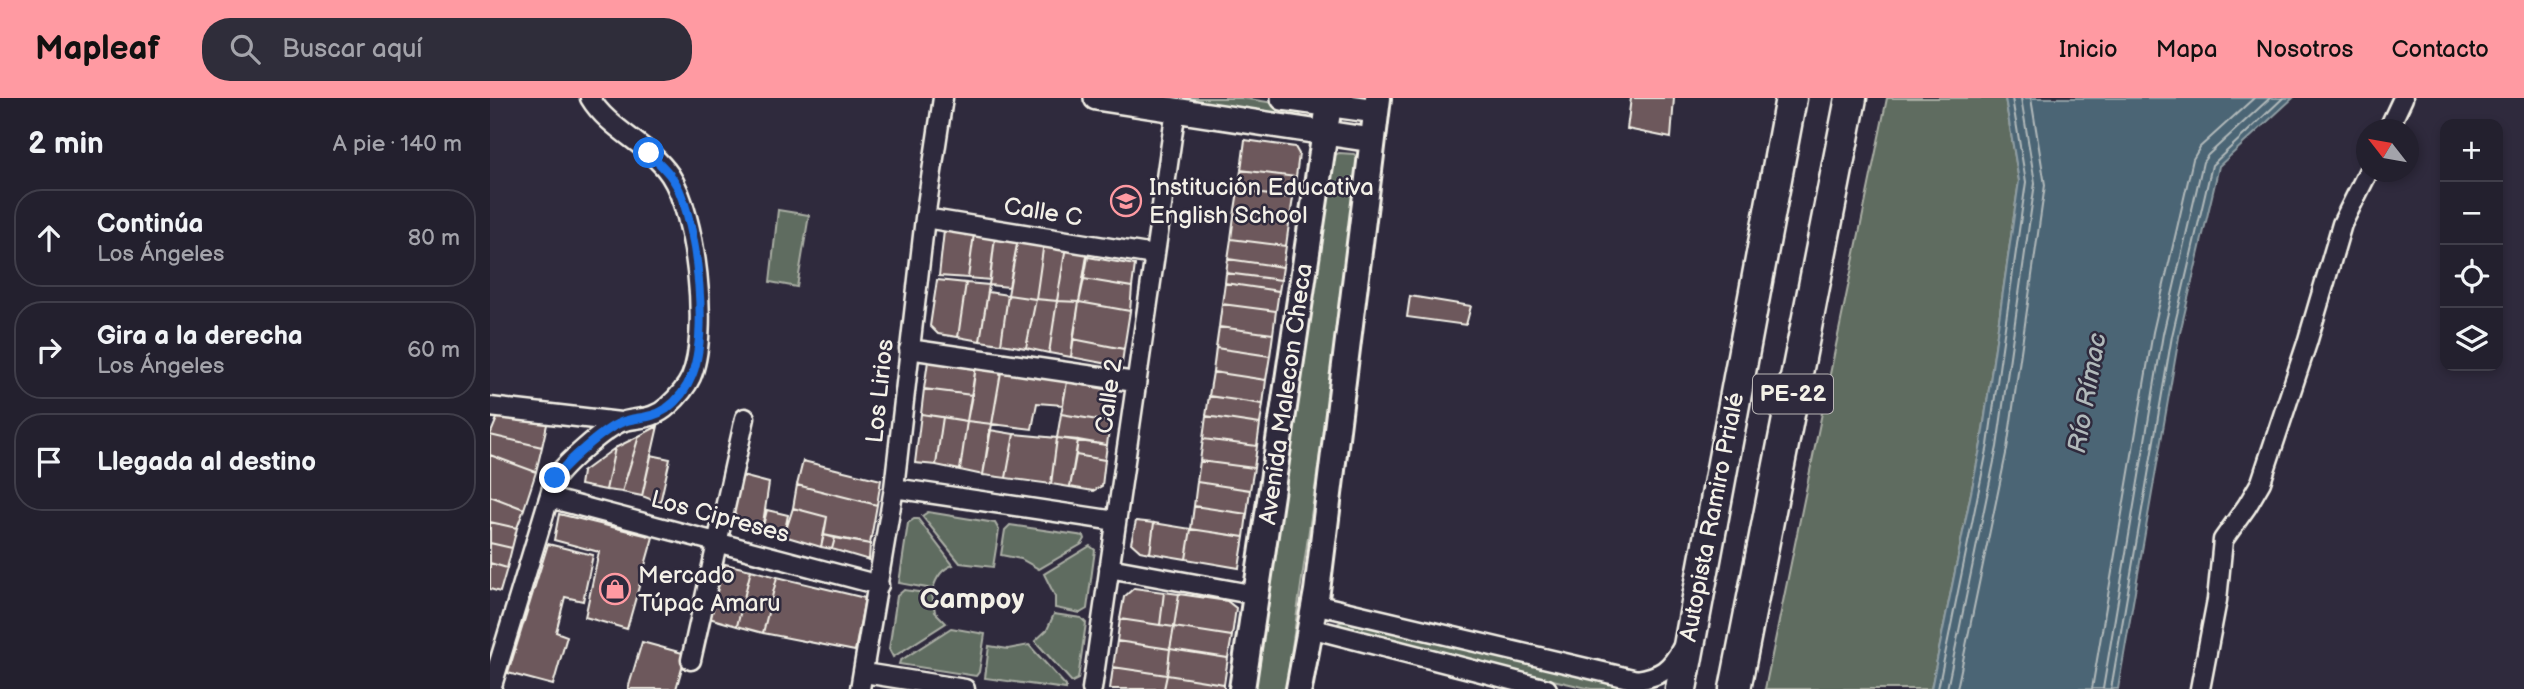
<!DOCTYPE html>
<html lang="es">
<head>
<meta charset="utf-8">
<style>
  body { margin:0; font-family:"Balsamiq Sans",sans-serif; background:#2f2d3a; color:#f1f3f6 }
  .controls { position:absolute; right:21px; top:21px; display:grid; overflow:hidden; border-radius:14px; box-shadow:0 4px 10px #0003 }
  .controls button { width:63px; height:63px; display:grid; place-items:center; padding:0; border:0; border-bottom:2px solid #403e4a; background:#23202e; color:#f1f3f6; font:35px sans-serif }
  .compass { position:absolute; left:1866px; top:21px; width:63px; height:63px; border-radius:50%; background:#23202e; box-shadow:0 4px 10px #0003; rotate:301deg }
  .stop { position:absolute; width:21px; height:21px; margin:-16px; border:5px solid #1a73e8; border-radius:50%; background:#fff }
  .stop.end { background:#1a73e8; border-color:#fff; box-shadow:0 2px 7px #0008 }
  .list { margin:0; padding:0; list-style:none }
  h2 { display:flex; justify-content:space-between; align-items:center; height:91px; margin:0; padding:0 28px; font-size:30px }
  h2 small { font-size:23px; font-weight:400; color:#a3a3aa }
  .list li { display:grid; grid-template-columns:46px 1fr auto; gap:21px; align-items:center; box-sizing:border-box; height:98px; margin:0 14px 14px; padding:0 14px; border:2px solid #403e4a; border-radius:28px }
  .list b { display:block; font-size:26px; white-space:nowrap }
  .list p { margin:0; font-size:23px; white-space:nowrap; color:#a3a3aa }
  .list em { font-size:23px; font-style:normal; color:#a3a3aa }
  .icon { flex:none; width:38px; height:38px; fill:none; stroke:currentColor; stroke-width:2; stroke-linecap:round; stroke-linejoin:round }
  .map { position:relative; flex:none; width:2034px; height:591px; overflow:hidden }
  header { display:flex; align-items:center; gap:42px; box-sizing:border-box; height:98px; padding:0 35px; background:#ff9aa2; color:#111 }
  header strong { font-size:33px }
  nav { display:flex; gap:38px; margin-inline-start:auto; font-size:24px }
  .search { width:490px; height:63px; background:#2f2d3a; display:flex; align-items:center; gap:18px; box-sizing:border-box; padding:0 24px; border-radius:28px; color:#a3a3aa; font-size:26px }
  main { display:flex }
  aside { flex:1; background:#23202e }
  .map>svg:first-child { display:block }
</style>
</head>
<body>
<header>
<strong>Mapleaf</strong>
<div class="search"><svg class="icon" aria-label="search" viewBox="0 0 24 24"><circle cx="10" cy="10" r="6"/><path d="M15 15l6 6"/></svg>Buscar aquí</div>
<nav><a>Inicio</a><a>Mapa</a><a>Nosotros</a><a>Contacto</a></nav>
</header>
<main>
<aside>
<h2>2 min<small>A pie · 140 m</small></h2>
<ul class="list">
<li><svg class="icon" aria-label="ahead" viewBox="0 0 24 24"><path d="M12 20V5M6 11l6-6 6 6"/></svg><div><b>Continúa</b><p>Los Ángeles</p></div><em>80 m</em></li>
<li><svg class="icon" aria-label="right" viewBox="0 0 24 24"><path d="M7 20v-9h11M14 6l5 5-5 5"/></svg><div><b>Gira a la derecha</b><p>Los Ángeles</p></div><em>60 m</em></li>
<li><svg class="icon" aria-label="arrive" viewBox="0 0 24 24"><path d="M6 21V4h12l-3 4 3 4H6"/></svg><div><b>Llegada al destino</b></div></li>
</ul>
</aside>
<div class="map">
<svg width="2034" height="591" viewBox="0 0 2034 591">
  <rect width="100%" height="100%" fill="#2f2a3d"/>
  <filter id="ink" filterUnits="userSpaceOnUse"><feTurbulence type="fractalNoise" baseFrequency=".0143" numOctaves="2"/><feDisplacementMap in="SourceGraphic" scale="14" xChannelSelector="R" yChannelSelector="G"/><feConvolveMatrix kernelMatrix="1 2 1 2 8 2 1 2 1" color-interpolation-filters="sRGB"/></filter>
  <g filter="url(#ink)">
    <!-- green -->
    <path fill="#5f6c61" stroke="#aaaea4" stroke-width="2" d="M654 0H751L811 9 810 22Z
      M1397 0H1515L1529 83 1491 346 1441 591H1275Z
      M849 55 864 56 872 66 796 591H762L840 60Z
      M288 112 319 117 307 189 280 184Z
      M438 414 505 425 509 432 503 469 470 465 432 418Z
      M424 421H428L463 467C451 471 446 480 443 491L409 485 418 425Z
      M520 427 594 438 595 441 592 446 549 471 531 461 511 457 515 432Z
      M600 448 605 452 597 511 590 515 565 510V498L554 476Z
      M414 492 442 496 445 514 456 525 403 559 399 551 407 498Z
      M564 516 591 520 596 525 588 581 582 584 545 543 557 532Z
      M853 523 1145 588 1148 591H1101L850 532 845 527Z
      M461 530 495 536 489 574 486 578 409 566 410 563Z
      M539 547 576 588V591L495 580 499 548 518 551Z"/>
    <!-- water -->
    <path fill="#4c6575" stroke="#8f9da3" stroke-width="2" d="M1515 0H1803L1729 68 1689 239 1628 591H1441L1491 346 1529 83Z"/>
    <g fill="none" stroke-linecap="round" stroke-linejoin="round">
      <!-- shore -->
      <path stroke="#b1b9ba" stroke-width="2" d="M1448 591 1498 347 1536 84 1522 0
        M1457 591 1507 349 1545 85 1531 0
        M1467 591 1517 351 1555 87 1541 0
        M1602 591 1663 234 1703 61 1710 49 1764 0
        M1613 591 1673 236 1713 64 1718 57 1780 0
        M1621 591 1682 238 1722 67 1793 0"/>
    </g>
    <!-- building -->
    <path fill="#6d595b" stroke="#f4f1e8" stroke-width="2" d="M1141 0H1184L1181 40 1137 31Z
      M755 42 805 49 809 56 806 79 751 72Z
      M751 72 806 79 803 100 748 93Z
      M748 93 803 100 799 126 744 118Z
      M744 118 799 126 796 148 741 141Z
      M454 133 484 136 478 180 449 178Z
      M484 136 505 139 500 182 478 180Z
      M505 139 528 141 519 189 499 187Z
      M528 141 554 144 546 201 518 197Z
      M741 141 796 148 793 169 738 161Z
      M554 144 576 148 567 203 546 201Z
      M576 148 598 152 589 204 567 203Z
      M598 159 645 167 642 189 594 181Z
      M738 161 793 169 791 182 736 175Z
      M736 175 791 182 789 193 735 185Z
      M594 181 642 189 640 213 589 204Z
      M447 182 476 185 468 239 448 236 440 228Z
      M476 185 499 187 490 243 468 239Z
      M735 185 789 193 786 213 732 206Z
      M498 194 518 197 511 246 490 243Z
      M518 197 546 201 536 250 511 246Z
      M920 198 981 208 976 227 917 219Z
      M546 201 567 203 559 255 536 250Z
      M567 203 589 204 581 259 559 255Z
      M589 204 640 213 634 251 583 241Z
      M732 206 786 213 783 236 729 229Z
      M729 229 783 236 780 258 726 250Z
      M583 241 634 251 632 265 628 268 581 259Z
      M726 250 780 258 776 282 723 274Z
      M438 263 486 268 482 297 434 291Z
      M486 268 511 274 502 326 477 323Z
      M511 274 577 284 573 307 547 305 542 331 502 326Z
      M723 274 776 282 773 306 719 298Z
      M577 284 620 292 625 302 620 324 571 316Z
      M434 291 482 297 477 323 431 316Z
      M719 298 773 306 770 326 716 318Z
      M431 316 453 319 446 367 425 365Z
      M571 316 620 324 617 347 567 340Z
      M8 318 58 322 52 349 0 337Z
      M716 318 770 326 767 348 713 341Z
      M453 319 477 323 470 372 446 367Z
      M477 323 502 326 493 377 470 372Z
      M168 328 152 398 132 394 149 338Z
      M500 332 524 336 516 380 493 377Z
      M524 336 567 340 561 386 516 380Z
      M0 337 52 349 46 374 0 357Z
      M149 338 132 394 116 392 125 350Z
      M567 340 588 342 580 389 561 386Z
      M713 341 767 348 764 370 710 363Z
      M588 342 617 347 615 362 586 357Z
      M125 350 116 392 90 387 92 374Z
      M0 357 46 374 34 411 0 398Z
      M161 357 180 361 170 405 152 398Z
      M586 357 615 362 612 388 603 393 580 389Z
      M313 363 391 382 387 407 307 387Z
      M710 363 764 370 760 392 707 384Z
      M252 378 279 385 272 432 254 427 242 413Z
      M707 384 760 392 757 416 704 408Z
      M307 387 387 407 380 446 334 437 337 419 303 410Z
      M0 398 34 411 27 430 0 424Z
      M704 408 757 416 754 439 701 431Z
      M303 410 337 419 331 449 294 438Z
      M277 412 298 417 294 437 272 432Z
      M69 416 163 439 137 531 95 519 109 454 64 442Z
      M646 423 664 425 660 455 650 453 641 445Z
      M0 424 27 430 22 450 0 445Z
      M664 425 701 431 696 461 660 455Z
      M701 431 754 439 749 470 696 461Z
      M334 437 345 440 342 451 331 449Z
      M345 440 380 446 379 462 342 451Z
      M0 445 22 450 17 470 0 465Z
      M58 446 103 457 93 503 75 499 66 534 77 538 63 587 18 575Z
      M0 465 17 470 10 494 0 491Z
      M235 466 261 472 247 528 219 520Z
      M261 472 287 479 273 535 247 528Z
      M287 479 375 500 365 553 273 535Z
      M644 490 674 494 670 527 630 521 634 499Z
      M674 494 689 496 684 529 670 527Z
      M689 496 737 503 746 510 742 538 684 529Z
      M630 521 684 529 680 551 627 543Z
      M684 529 742 538 738 560 680 551Z
      M627 543 680 551 677 577 623 569Z
      M152 544 196 556 186 591H138Z
      M680 551 738 560 734 586 677 577Z
      M623 569 677 577 674 591H620Z
      M677 577 734 586V591H674Z"/>
    <g fill="none" stroke-linecap="round" stroke-linejoin="round">
      <!-- minor casing -->
      <g stroke="#f4f1e8" stroke-width="23">
        <path id="minor" d="M1898 32 1913 0
          M435 120 664 157
          M419 251 645 284
          M0 309 130 324
          M404 390 626 423
          M59 400 389 487
          M619 470 766 497
          M824 506 1147 582C1171 578 1180 572 1192 550
          M820 530 1057 591
          M201 562 255 320
          M374 575 475 591
          M1 591 65 380C76 365 112 333 129 325 145 318 161 324 178 308 188 299 196 290 201 279 220 235 206 116 180 77 159 46 119 32 100 0
          M370 591 404 390 435 120 453 0
          M602 591 686 11
          M1710 591 1727 502 1733 442 1757 408 1771 384 1817 245 1852 126 1878 74"/>
      </g>
      <!-- tertiary casing -->
      <g stroke="#f4f1e8" stroke-width="28">
        <path id="tertiary" d="M606 0 882 42
          M793 0 886 13"/>
      </g>
      <!-- secondary casing -->
      <g stroke="#f4f1e8" stroke-width="30">
        <path id="secondary" d="M752 591 840 0
          M809 591 827 493 888 0"/>
      </g>
      <!-- trunk casing -->
      <g stroke="#f4f1e8" stroke-width="35">
        <path id="trunk" d="M1191 591 1301 0
          M1245 591 1361 0"/>
      </g>
      <!-- minor -->
      <use href="#minor" stroke="#2f2a3d" stroke-width="18"/>
      <!-- tertiary -->
      <use href="#tertiary" stroke="#2f2a3d" stroke-width="23"/>
      <!-- secondary -->
      <use href="#secondary" stroke="#2f2a3d" stroke-width="24"/>
      <!-- trunk -->
      <use href="#trunk" stroke="#2f2a3d" stroke-width="30"/>
    </g>
  </g>
  <g fill="none" stroke-linecap="round" stroke-linejoin="round" filter="url(#ink)">
    <!-- route -->
    <path stroke="#1a73e8" stroke-width="9" d="M65 380C75 366 114 331 130 325 145 318 159 322 176 311 187 303 197 290 202 277 218 236 208 138 191 97 185 79 171 67 159 55"/>
  </g>
  <!-- icons -->
  <defs>
    <g id="school-ring" transform="scale(1.575)"><circle r="9.5" fill="#2f2a3d" stroke="#ff9aa2" stroke-width="1.5"/><path d="M0-5L7-2L0 1L-7-2ZM-4 1L0 2.5L4 1V4Q0 6-4 4Z" fill="#ff9aa2"/></g>
    <g id="shop-ring" transform="scale(1.575)"><circle r="9.5" fill="#2f2a3d" stroke="#ff9aa2" stroke-width="1.5"/><path d="M-5-2.5h2.3a2.7 3.5 0 0 1 5.4 0H5L5.5 6h-11ZM-1.5-2.5h3a1.5 2.3 0 0 0-3 0Z" fill="#ff9aa2"/></g>
  </defs>
  <g fill-rule="evenodd">
    <use href="#school-ring" x="636" y="103"/>
    <use href="#shop-ring" x="125" y="491"/>
  </g>
  <g text-anchor="middle" dominant-baseline="central" stroke-width="5" stroke-linejoin="round" paint-order="stroke">
    <!-- shield labels -->
    <rect fill="#2f2a3d" stroke="#b9b5b5" stroke-width="2" x="1263" y="276.5" width="80" height="39" rx="5"/>
    <g font-size="23" font-weight="bold" fill="#f4f1e8">
      <text x="1303" y="296">PE-22</text>
    </g>
    <!-- poi labels -->
    <g font-size="24" fill="#f4f1e8" stroke="#2f2a3d" text-anchor="start">
      <text x="659" y="89">Institución Educativa<tspan x="659" dy="28">English School</tspan></text>
      <text x="148" y="477">Mercado<tspan x="148" dy="28">Túpac Amaru</tspan></text>
    </g>
    <!-- street labels -->
    <g font-size="24" fill="#f4f1e8" stroke="#2f2a3d">
      <text transform="translate(553 114) rotate(9)">Calle C</text>
      <text transform="translate(390 293) rotate(-84)">Los Lirios</text>
      <text transform="translate(796 296) rotate(-82)">Avenida Malecon Checa</text>
      <text transform="translate(619 298) rotate(-82)">Calle 2</text>
      <text transform="translate(230 419) rotate(15)">Los Cipreses</text>
      <text transform="translate(1222 419) rotate(-79)">Autopista Ramiro Prialé</text>
    </g>
    <!-- water labels -->
    <g font-size="26" font-style="italic" fill="#b1b9ba" stroke="#2f2a3d">
      <text transform="translate(1598 295) rotate(-80)">Río Rímac</text>
    </g>
    <!-- quarter labels -->
    <g font-size="28" font-weight="bold" fill="#f4f1e8" stroke="#2f2a3d">
      <text x="482" y="501">Campoy</text>
    </g>
  </g>
</svg>
<div class="controls">
<button>+</button>
<button>−</button>
<button><svg class="icon" aria-label="locate" viewBox="0 0 24 24"><circle cx="12" cy="12" r="6"/><path d="M12 2v4M12 18v4M2 12h4M18 12h4"/></svg></button>
<button><svg class="icon" aria-label="layers" viewBox="0 0 24 24"><path d="M12 4l9 5-9 5-9-5zM3 14l9 5 9-5"/></svg></button>
</div>
<svg class="compass" viewBox="-18 -18 36 36"><path d="M0-13l5 13h-10z" fill="#e53935"/><path d="M0 13l5-13h-10z" fill="#a3a3aa"/></svg>
<div class="stop" style="left:159px;top:55px"></div>
<div class="stop end" style="left:65px;top:380px"></div>
</div>
</main>
</body>
</html>
